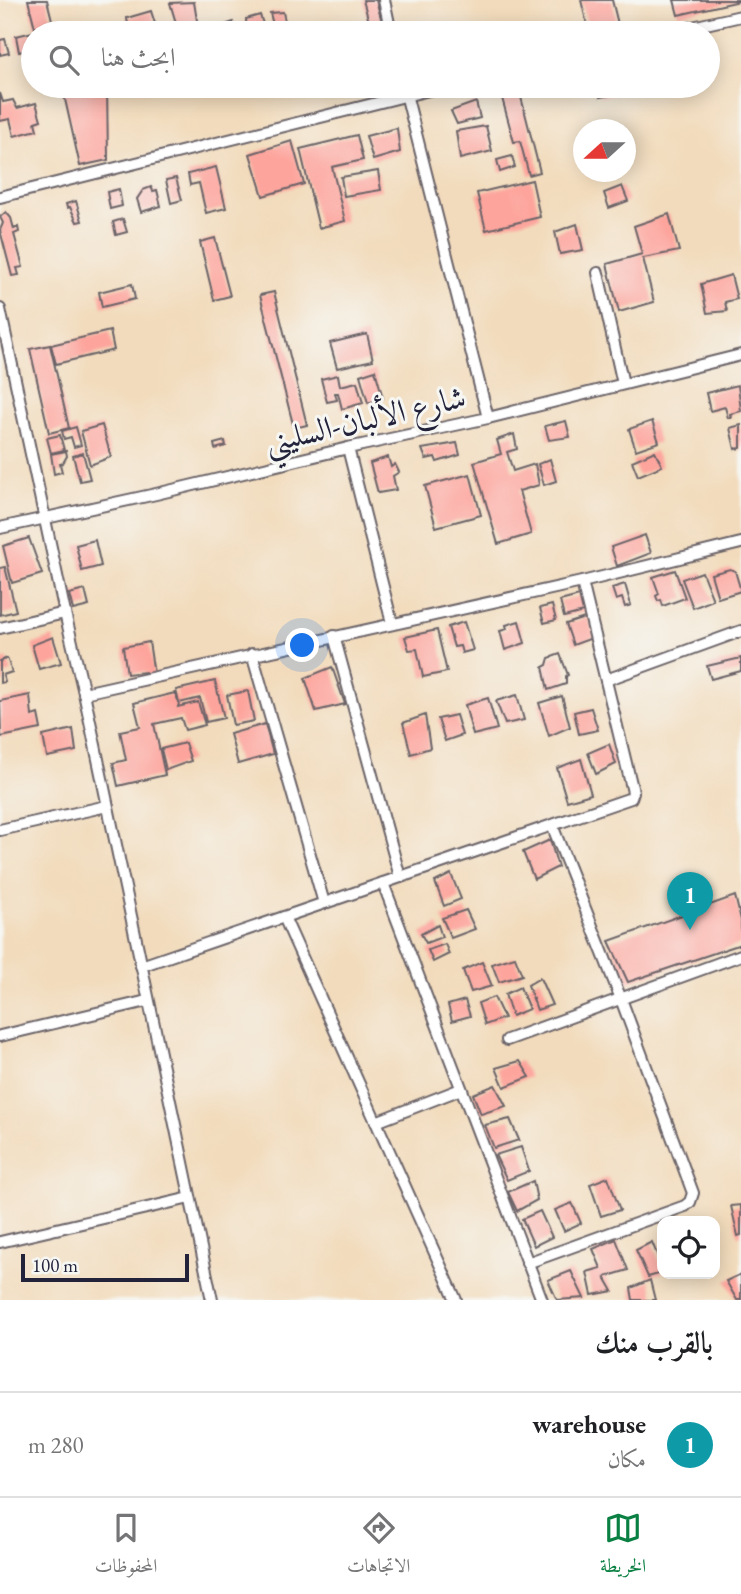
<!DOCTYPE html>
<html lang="ar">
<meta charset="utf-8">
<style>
:root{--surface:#fff;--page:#f6f6f6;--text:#202124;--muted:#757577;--line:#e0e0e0;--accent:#0b8043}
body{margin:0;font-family:"EB Garamond",Amiri,serif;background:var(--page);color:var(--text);direction:rtl}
.controls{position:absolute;right:21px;bottom:21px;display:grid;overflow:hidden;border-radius:14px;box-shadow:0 4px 18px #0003}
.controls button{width:63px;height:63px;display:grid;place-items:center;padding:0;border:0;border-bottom:2px solid var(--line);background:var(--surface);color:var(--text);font:35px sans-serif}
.compass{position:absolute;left:573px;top:119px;width:63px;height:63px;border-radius:50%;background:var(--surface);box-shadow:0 4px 18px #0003;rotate:249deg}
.scale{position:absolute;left:21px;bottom:18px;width:168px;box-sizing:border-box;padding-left:7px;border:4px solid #22223b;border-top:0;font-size:19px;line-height:24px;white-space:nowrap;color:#22223b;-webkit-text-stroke:5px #f6f6f2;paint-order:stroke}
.you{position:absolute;left:303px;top:646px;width:24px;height:24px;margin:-18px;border:5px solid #fff;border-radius:50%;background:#1a73e8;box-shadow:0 0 0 10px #1a73e833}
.badge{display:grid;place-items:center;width:46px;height:46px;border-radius:50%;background:var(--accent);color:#fff;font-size:23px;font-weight:700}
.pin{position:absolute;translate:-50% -58px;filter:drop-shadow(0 2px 4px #0008)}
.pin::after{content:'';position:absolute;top:37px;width:24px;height:21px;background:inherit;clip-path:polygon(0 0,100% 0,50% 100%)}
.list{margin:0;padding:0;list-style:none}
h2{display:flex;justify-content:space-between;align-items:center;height:91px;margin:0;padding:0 28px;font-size:30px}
h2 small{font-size:23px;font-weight:400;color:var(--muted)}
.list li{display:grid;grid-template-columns:46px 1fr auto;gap:21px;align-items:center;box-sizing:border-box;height:105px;padding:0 28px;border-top:2px solid var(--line)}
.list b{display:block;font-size:26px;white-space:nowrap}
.list p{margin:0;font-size:23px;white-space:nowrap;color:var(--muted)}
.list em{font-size:23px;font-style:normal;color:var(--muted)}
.icon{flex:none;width:38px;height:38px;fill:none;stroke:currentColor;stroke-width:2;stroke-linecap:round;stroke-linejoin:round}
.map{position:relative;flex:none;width:741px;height:1300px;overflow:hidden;direction:ltr}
.search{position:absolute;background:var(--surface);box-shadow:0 4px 18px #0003;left:21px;right:21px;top:21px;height:77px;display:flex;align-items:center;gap:18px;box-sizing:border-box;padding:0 24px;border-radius:38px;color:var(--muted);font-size:26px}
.sheet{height:196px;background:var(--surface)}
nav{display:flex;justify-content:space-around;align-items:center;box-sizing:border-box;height:98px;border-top:2px solid var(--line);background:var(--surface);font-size:19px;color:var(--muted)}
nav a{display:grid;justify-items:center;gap:4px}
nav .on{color:var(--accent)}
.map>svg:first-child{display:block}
.building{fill:#fda59d}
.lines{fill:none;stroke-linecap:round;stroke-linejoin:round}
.minor-casing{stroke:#6b6368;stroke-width:14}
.minor{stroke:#fff;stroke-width:10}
.labels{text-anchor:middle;stroke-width:6;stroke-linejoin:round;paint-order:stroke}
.street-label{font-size:32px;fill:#22223b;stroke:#f6f6f2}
</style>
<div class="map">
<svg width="741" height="1300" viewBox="0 0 741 1300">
<rect width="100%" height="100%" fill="#f6f6f2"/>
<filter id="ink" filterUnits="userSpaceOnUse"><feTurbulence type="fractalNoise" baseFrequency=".0143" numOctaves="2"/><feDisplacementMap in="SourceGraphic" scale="14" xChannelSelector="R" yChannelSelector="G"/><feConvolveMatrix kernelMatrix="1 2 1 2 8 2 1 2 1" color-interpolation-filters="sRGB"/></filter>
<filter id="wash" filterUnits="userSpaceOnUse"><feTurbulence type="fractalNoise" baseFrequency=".00686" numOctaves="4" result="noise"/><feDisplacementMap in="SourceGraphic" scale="28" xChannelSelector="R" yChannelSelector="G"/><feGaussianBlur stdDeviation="1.57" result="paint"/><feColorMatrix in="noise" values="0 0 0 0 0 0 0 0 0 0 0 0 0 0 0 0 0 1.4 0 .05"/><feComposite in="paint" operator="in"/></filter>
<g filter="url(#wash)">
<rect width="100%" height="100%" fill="#f2dbbc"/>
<g id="blocks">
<g class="building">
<path d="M28 0H47L53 24 35 28Z"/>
<path d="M363 0H376L385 33H372Z"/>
<path d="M581 0H612L620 32 589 33Z"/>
<path d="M674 0H739L740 1 678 15Z"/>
<path d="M194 2 199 33H179L170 3Z"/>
<path d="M151 11 158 33H129L127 18Z"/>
<path d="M283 12 287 31 275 33 270 13Z"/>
<path d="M260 15 266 33H247L246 19Z"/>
<path d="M65 22 67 30 44 33 43 28Z"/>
<path d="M233 22 235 33H212L211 30Z"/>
<path d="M33 32V49L19 52 16 36Z"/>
<path d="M5 39 9 53 0 55V40Z"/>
<path d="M62 86H107L108 160 80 166Z"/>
<path d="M597 86H635V90L600 97Z"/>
<path d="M0 93 3 102 13 100 17 108 36 103 41 120 35 122 37 130 14 136 10 119 0 121Z"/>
<path d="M520 93 540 172 529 175 520 141 514 142 502 98Z"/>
<path d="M476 102 480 118 457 124 451 111Z"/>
<path d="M609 124 611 130H591V129Z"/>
<path d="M486 126 492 151 460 159 456 131Z"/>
<path d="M397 128 400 152 373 160 366 136Z"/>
<path d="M357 135 363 160 332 167 345 221 319 228 300 149Z"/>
<path d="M292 141 304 184 263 196 250 154Z"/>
<path d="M512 156 515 167 500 172 497 160Z"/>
<path d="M216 167 226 208 206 213 199 183 190 185 188 174Z"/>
<path d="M378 171 381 190 344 196 341 177Z"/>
<path d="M176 178 182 200 171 203 166 180Z"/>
<path d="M532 180 540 217 486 230 477 193Z"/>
<path d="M622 186 628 201 609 208 604 193Z"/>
<path d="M151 187 153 191 157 190 161 206 141 212 137 199 143 190Z"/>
<path d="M119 189 122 206 110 209 107 192Z"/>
<path d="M76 201 82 221 77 222 70 207 67 208 66 204Z"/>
<path d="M6 212 11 218 14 229 18 227 19 232 14 234 23 267 17 268 19 275 12 276 0 230 3 223 0 217Z"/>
<path d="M669 214 679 251 643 258 654 302 619 312 607 264 642 254 634 226Z"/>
<path d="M123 219 127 232 116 235 113 222Z"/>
<path d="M577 224 583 250 560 254 555 232Z"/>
<path d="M215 238 230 296 214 300 200 242Z"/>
<path d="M731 275 737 299 725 302 727 311 707 313 701 284Z"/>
<path d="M132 284 135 299 102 307 99 292Z"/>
<path d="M274 292 307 425 294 428 260 295Z"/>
<path d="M110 331 114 350 56 364 51 345Z"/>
<path d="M367 334 373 360 337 368 330 343Z"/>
<path d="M50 345 69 428 49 433 30 349Z"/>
<path d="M375 370 383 398 368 403 360 375Z"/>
<path d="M338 375 340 386 357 382 363 403 342 409 338 393H335L337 400 327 402 321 379Z"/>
<path d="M738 385 741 411 730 414 731 418H728L725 407 710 411 706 393Z"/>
<path d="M566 421 570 437 549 440 545 426Z"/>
<path d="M652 421 659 442 636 450 629 429Z"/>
<path d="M102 425 111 457 90 465 81 431Z"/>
<path d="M741 425V448L735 449 730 428Z"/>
<path d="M76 427 81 445 74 447 71 437 64 439 62 431Z"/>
<path d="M514 434 517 449 507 452 513 471 535 464 539 485 519 491 531 534 498 544 474 462 501 454 497 440Z"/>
<path d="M60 435 64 450 51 453 47 438Z"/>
<path d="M225 441 226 446 215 449 214 444Z"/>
<path d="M457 443 460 455 437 462 435 457 426 459 422 449Z"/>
<path d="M66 451 67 456 63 463 60 464 62 472 54 474 51 454Z"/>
<path d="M655 451 662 466 638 476 632 461Z"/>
<path d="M83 453 90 479 80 481 73 456Z"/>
<path d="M388 457 391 467 395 464 399 472 393 476 396 490 378 493 370 463Z"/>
<path d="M550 459 556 481 544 485 538 464Z"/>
<path d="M470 474 481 515 436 527 425 486Z"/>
<path d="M645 535 651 553 617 566 611 547Z"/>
<path d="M29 538 42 574 12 583 3 546Z"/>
<path d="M95 540 101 566 82 571 76 545Z"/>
<path d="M5 567 16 611 0 615V568Z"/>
<path d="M730 569 735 571 741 591 718 598 711 574Z"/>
<path d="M675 570 685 598 663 606 661 600 658 601 656 596 659 594 653 577Z"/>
<path d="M702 572 713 600 693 608 682 579Z"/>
<path d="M625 584 631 605 625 607 622 598 616 600 612 588Z"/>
<path d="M85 590 89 606 73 610 69 594Z"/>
<path d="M583 595 587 611 564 617 560 601Z"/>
<path d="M552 605 556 620 544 623 540 608Z"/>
<path d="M588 617 595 637 573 645 566 624Z"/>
<path d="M519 621 525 643 505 650 500 631 507 629 506 625Z"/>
<path d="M464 622 473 650 462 653 460 646 454 647 448 627Z"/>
<path d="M437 630 447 672 423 677 417 649 409 650 405 637Z"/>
<path d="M53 637 61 663 39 669 32 645Z"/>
<path d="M149 642 154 674 146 676 145 672 127 674 123 647Z"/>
<path d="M560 654 568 675 566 676V684L548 690 543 667 547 665 549 658Z"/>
<path d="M7 658 12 672 3 675 5 682 0 683V661Z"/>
<path d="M741 658V671L711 679 707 666Z"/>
<path d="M332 667 345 704 316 711 305 678Z"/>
<path d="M215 681 224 718 206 722 200 698 179 703 178 707 198 702 205 725 185 730 181 718 154 724 165 775 118 786 113 763 126 760 120 731 140 727 134 703 175 693 179 703 176 690Z"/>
<path d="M248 691 254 721 233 725 227 695Z"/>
<path d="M30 695 32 716 38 714 41 729 1 737 0 701Z"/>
<path d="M517 695 524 720 505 724 496 701Z"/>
<path d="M562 696 570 727 549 736 539 703Z"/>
<path d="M488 698 497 729 473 735 465 705Z"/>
<path d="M591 708 598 730 579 734 574 712Z"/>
<path d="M425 715 430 748 411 754 403 723Z"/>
<path d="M456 715 462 735 445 741 438 719Z"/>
<path d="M265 724 273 754 238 764 230 734Z"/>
<path d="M73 729 76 751 47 757 43 736Z"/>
<path d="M185 743 191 761 166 770 161 749Z"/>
<path d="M609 744 616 764 596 774 588 753Z"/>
<path d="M581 759 591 794 567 801 557 768Z"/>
<path d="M550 840 558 867 534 879 523 852Z"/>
<path d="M451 874 461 899 444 906 435 882Z"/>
<path d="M735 896 741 920V944L628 982 609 941Z"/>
<path d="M466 910 475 929 451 938 442 918Z"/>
<path d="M438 925 442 937 426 943 421 934Z"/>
<path d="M445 944 449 954 433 962 428 950Z"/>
<path d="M515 957 522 975 499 982 492 964Z"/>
<path d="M482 962 492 986 471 992 463 970Z"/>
<path d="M540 978 552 1005 537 1010 528 985Z"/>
<path d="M520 987 529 1009 512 1016 505 994Z"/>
<path d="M494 997 504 1018 485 1025 478 1003Z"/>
<path d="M465 1000 470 1016 452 1021 448 1005Z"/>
<path d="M520 1061 530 1077 504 1087 496 1068Z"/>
<path d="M495 1085 506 1106 481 1114 473 1094Z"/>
<path d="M510 1119 519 1140 494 1148 485 1125Z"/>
<path d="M521 1147 529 1171 507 1180 495 1155Z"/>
<path d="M608 1177 620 1210 601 1216 590 1184Z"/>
<path d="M533 1181 537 1200 517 1211 508 1192Z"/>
<path d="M572 1203 581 1223 564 1231 555 1210Z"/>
<path d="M741 1205V1235L738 1236 731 1206Z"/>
<path d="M540 1211 552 1237 534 1246 522 1219Z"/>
<path d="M616 1239 628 1270 605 1277 613 1291 592 1295 587 1272 601 1268 593 1249Z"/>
<path d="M652 1242 662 1267V1273L648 1277 636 1250Z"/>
<path d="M571 1271 584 1298 557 1300 548 1280Z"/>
<path d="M741 1274V1300H737L726 1281Z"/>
<path d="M650 1280 655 1300H633L631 1288Z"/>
</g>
</g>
</g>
<g filter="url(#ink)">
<use href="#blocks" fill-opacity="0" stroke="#6b6368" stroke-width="2"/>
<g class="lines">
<defs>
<g id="minor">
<path d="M384 0 391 33"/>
<path d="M666 33 741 16"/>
<path d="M404 86 488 418"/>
<path d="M0 197 445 86"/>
<path d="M598 273 623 384"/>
<path d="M0 309 65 613 84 693 212 1300"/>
<path d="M348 448 392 623"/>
<path d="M0 528 156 494 348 448 488 418 741 355"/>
<path d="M0 628 65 613"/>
<path d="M334 636 400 877"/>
<path d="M252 654 324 903"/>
<path d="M606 680 741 631"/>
<path d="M84 693 582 582 741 543"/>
<path d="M0 830 107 806"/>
<path d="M383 883 542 1300"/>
<path d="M284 917 456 1300"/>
<path d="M141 966 631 798 633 792 582 582"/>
<path d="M0 1036 147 1001"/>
<path d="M507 1040 741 955"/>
<path d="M376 1122 461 1089"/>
<path d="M0 1242 190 1198"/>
<path d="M527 1263 685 1206 690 1202 693 1193 621 999 552 825"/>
</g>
</defs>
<use href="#minor" class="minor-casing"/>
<use href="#minor" class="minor"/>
</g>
</g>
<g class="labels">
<g class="street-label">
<text transform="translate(365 419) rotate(-13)" y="11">شارع الألبان-السليني</text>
</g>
</g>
</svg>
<div class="controls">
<button><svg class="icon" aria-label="locate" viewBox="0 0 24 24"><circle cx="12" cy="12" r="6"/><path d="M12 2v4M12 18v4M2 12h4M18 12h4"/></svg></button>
</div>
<svg class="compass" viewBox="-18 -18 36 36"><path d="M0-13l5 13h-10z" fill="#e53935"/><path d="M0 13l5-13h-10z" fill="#757577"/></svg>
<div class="scale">100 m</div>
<div class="you"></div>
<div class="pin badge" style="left:690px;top:930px;background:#0f9aa8">1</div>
<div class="search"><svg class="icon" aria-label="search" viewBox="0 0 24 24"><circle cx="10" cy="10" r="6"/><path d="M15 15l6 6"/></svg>ابحث هنا</div>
</div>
<section class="sheet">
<h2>بالقرب منك<small></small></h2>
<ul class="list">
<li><span class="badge" style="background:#0f9aa8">1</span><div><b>warehouse</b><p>مكان</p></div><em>280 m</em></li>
</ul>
</section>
<nav>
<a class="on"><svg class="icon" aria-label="map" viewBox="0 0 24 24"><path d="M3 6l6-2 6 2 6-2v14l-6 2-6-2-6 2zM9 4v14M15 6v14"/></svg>الخريطة</a>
<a><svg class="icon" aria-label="directions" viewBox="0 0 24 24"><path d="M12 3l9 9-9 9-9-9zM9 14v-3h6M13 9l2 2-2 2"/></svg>الاتجاهات</a>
<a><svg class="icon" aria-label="saved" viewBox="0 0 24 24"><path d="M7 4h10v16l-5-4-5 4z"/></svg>المحفوظات</a>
</nav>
